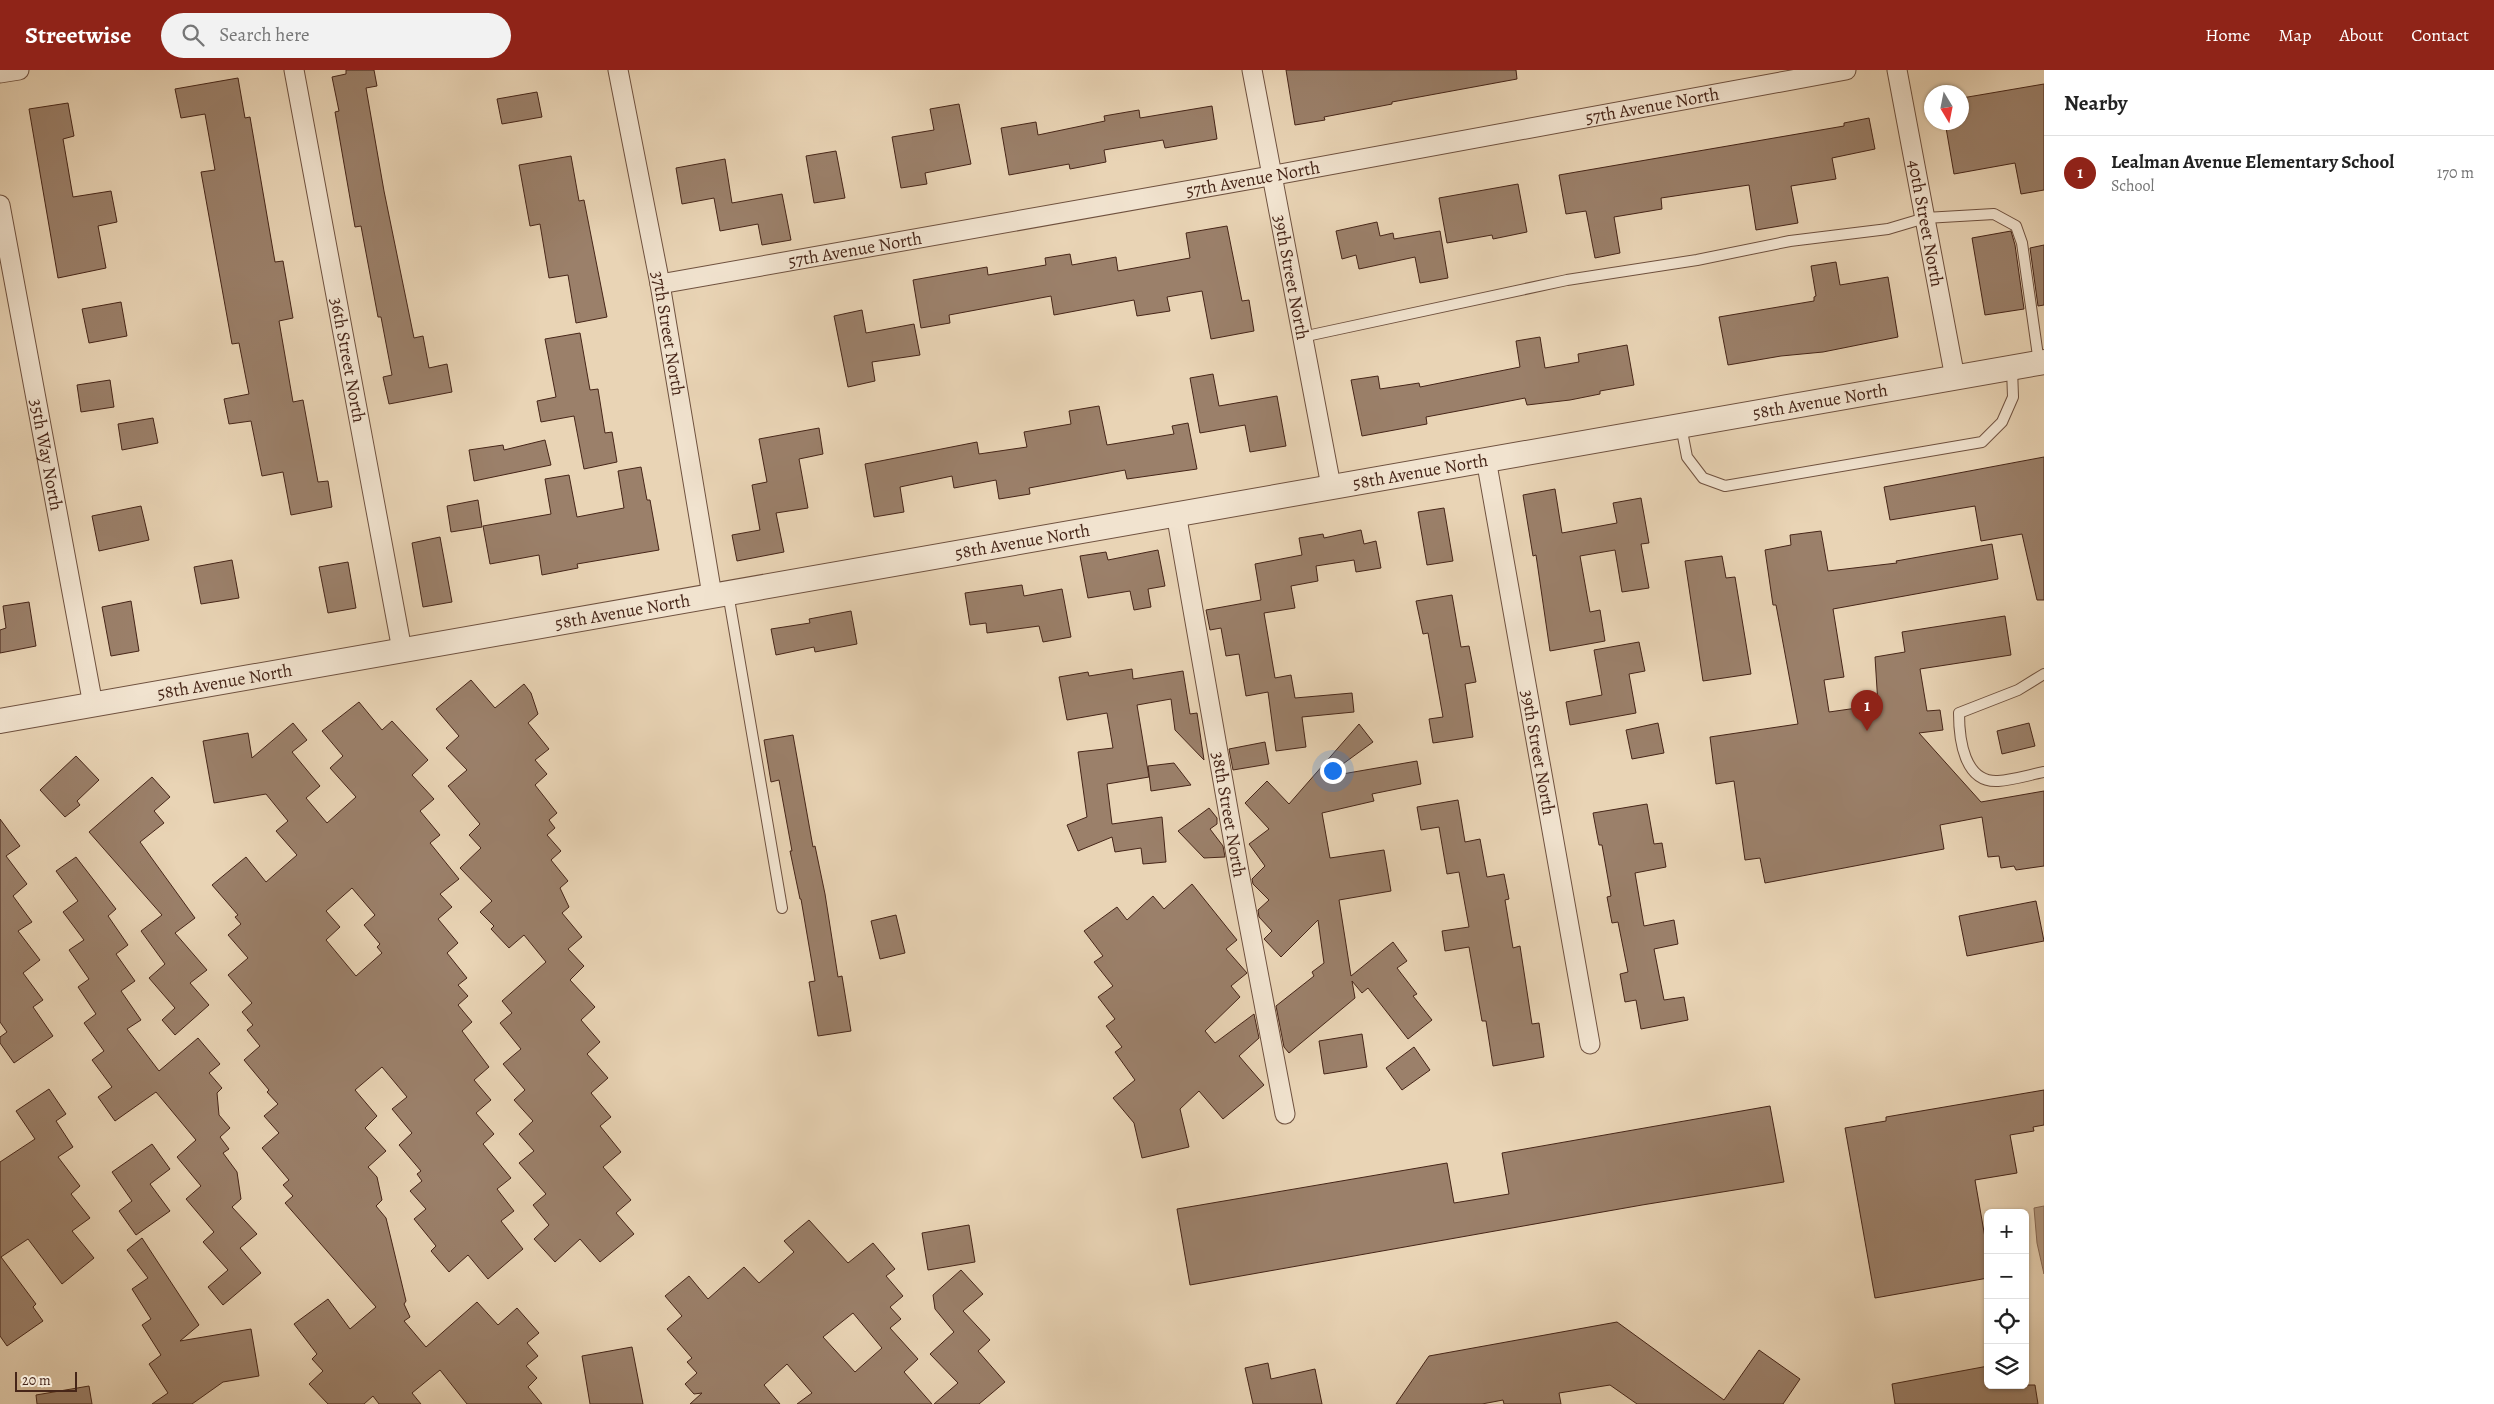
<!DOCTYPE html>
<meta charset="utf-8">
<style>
:root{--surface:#fff;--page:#f2f2f2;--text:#222;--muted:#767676;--line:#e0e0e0;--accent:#8f2418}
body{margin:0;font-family:Alegreya,serif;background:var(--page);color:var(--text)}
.controls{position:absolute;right:15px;bottom:15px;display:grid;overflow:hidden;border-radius:8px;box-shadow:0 1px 4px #0004}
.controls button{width:45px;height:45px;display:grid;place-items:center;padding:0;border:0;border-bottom:1px solid var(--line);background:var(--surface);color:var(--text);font:25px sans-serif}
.compass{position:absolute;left:1924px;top:15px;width:45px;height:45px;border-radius:50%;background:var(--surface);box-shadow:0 1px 4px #0004;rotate:170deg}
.scale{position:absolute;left:15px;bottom:12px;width:62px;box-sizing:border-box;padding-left:5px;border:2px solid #462518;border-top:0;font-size:14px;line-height:18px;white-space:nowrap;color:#462518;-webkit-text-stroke:4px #f1e3cf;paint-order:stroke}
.you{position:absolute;left:1332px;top:700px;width:18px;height:18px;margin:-12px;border:4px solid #fff;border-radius:50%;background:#1a73e8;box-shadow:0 0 0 8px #1a73e833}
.badge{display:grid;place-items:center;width:32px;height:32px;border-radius:50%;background:var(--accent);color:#fff;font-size:16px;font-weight:700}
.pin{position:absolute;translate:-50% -41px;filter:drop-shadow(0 1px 2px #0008)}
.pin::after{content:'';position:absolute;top:26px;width:18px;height:15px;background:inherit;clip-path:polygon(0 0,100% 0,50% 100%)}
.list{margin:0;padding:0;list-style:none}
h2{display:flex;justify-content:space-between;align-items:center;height:65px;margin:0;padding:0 20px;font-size:21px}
h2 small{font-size:16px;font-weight:400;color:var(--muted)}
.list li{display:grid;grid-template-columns:32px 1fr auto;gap:15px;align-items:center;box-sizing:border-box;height:75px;padding:0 20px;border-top:1px solid var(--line)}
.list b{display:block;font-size:19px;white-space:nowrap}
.list p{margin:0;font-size:16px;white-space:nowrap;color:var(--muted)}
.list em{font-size:16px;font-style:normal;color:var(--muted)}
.icon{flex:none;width:28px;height:28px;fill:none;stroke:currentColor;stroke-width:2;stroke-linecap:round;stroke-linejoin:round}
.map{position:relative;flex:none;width:2044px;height:1334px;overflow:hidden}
header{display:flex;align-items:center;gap:30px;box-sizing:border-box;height:70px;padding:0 25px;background:var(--accent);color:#fff}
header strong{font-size:24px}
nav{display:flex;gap:28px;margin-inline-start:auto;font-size:18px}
.search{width:350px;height:45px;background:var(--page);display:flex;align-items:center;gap:12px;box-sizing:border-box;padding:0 18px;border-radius:28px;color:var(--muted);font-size:19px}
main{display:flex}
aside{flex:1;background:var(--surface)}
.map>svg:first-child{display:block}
.water{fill:#b29880;stroke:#876a56}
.building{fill:#9b806a;stroke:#462518;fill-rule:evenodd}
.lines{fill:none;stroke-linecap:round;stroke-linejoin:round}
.service-casing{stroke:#6f513f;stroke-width:12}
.minor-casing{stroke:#6f513f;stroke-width:21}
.tertiary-casing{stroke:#6f513f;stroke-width:26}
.service{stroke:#f1e3cf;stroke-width:10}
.minor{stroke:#f1e3cf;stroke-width:19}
.tertiary{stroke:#f1e3cf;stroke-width:24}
.labels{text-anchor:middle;stroke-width:5;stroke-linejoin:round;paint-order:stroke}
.street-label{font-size:18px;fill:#462518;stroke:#f1e3cf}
</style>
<header>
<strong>Streetwise</strong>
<div class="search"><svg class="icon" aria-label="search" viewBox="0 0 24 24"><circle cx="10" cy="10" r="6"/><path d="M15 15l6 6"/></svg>Search here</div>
<nav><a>Home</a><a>Map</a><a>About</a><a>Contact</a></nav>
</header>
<main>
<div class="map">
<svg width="2044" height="1334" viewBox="0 0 2044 1334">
<rect width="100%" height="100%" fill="#e9d4b5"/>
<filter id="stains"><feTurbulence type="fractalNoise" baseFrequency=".004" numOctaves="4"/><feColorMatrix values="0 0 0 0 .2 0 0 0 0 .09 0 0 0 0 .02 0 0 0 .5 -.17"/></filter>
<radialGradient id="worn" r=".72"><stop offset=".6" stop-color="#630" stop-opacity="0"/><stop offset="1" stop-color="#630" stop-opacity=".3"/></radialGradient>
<path class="water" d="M2044 1136V1204L2037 1173 2034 1138Z"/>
<g class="building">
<path d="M346 0H374L377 16 366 18 384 121 414 268 423 266 429 298 447 294 452 322 389 334 383 307 392 305 381 247H378L361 156 355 157 335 42 339 41 332 7 346 4Z"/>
<path d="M1286 0H1516L1517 9 1392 32V34L1324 47 1325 50 1295 55Z"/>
<path d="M238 8 245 48 250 47 275 192 283 191 293 248 279 251 293 332 303 330 318 412 328 411 332 437 291 445 283 402 262 406 251 351 229 354 224 329 249 324 239 273 232 274 201 102 215 100 205 44 181 48 175 19Z"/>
<path d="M2044 14V120L2021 124 2015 93 1954 104 1945 52H1962V28Z"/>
<path d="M537 22 542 47 502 54 497 29Z"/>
<path d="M68 33 74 66 63 69 73 127 111 121 117 152 98 156 106 198 58 208 29 39Z"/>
<path d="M959 34 971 94 925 103 927 114 901 118 892 67 934 60 930 39Z"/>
<path d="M1212 36 1217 69 1165 78 1163 70 1104 80 1106 92 1070 99 1069 94 1009 105 1001 58 1036 52 1038 65 1105 51 1104 46 1139 40 1140 48Z"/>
<path d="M1869 48 1875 79 1832 88 1836 109 1791 116 1798 153 1756 160 1749 115 1661 128 1662 139 1614 147 1620 183 1595 188 1586 141 1566 144 1559 105 1844 56V53Z"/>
<path d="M836 81 845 128 814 133 806 86Z"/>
<path d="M571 86 579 131 584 130 607 247 576 253 568 205 549 208 540 154 530 156 519 95Z"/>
<path d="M725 89 732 133 782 124 791 170 762 175 758 154 720 161 714 128 682 134 676 98Z"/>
<path d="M1518 114 1527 162 1493 169 1492 165 1447 173 1439 128Z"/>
<path d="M1377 152 1380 166 1393 163 1394 169 1440 161 1448 208 1420 213 1415 187 1359 199 1356 185 1342 189 1336 161Z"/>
<path d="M1227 156 1242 231 1249 230 1254 261 1211 269 1202 221 1167 227 1170 241 1137 246 1134 230 1054 245 1051 226 949 245 950 253 921 258 913 210 987 197 988 205 1046 195 1045 188 1070 184 1072 195 1116 187 1118 201 1190 188 1186 163Z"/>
<path d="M2011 161 2015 175 2024 239 1985 245 1972 168Z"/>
<path d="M2044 175V235L2038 236 2030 178Z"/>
<path d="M1836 192 1840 215 1888 207 1898 267 1823 282 1781 286 1728 295 1719 247 1814 231V227L1816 226 1811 196Z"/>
<path d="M121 232 127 266 89 273 82 239Z"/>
<path d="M862 240 866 263 914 254 920 285 872 292 875 311 848 317 834 246Z"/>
<path d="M580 263 590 320 598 319 605 363 612 362 617 392 584 399 574 346 541 352 537 331 556 327 545 269Z"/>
<path d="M1540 267 1545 298 1579 292 1578 284 1627 275 1634 315 1600 321V324L1570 330 1527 335 1525 328 1479 337 1426 347 1427 354 1362 366 1351 310 1378 306 1380 319 1419 313 1420 317 1520 297 1516 271Z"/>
<path d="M1213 304 1219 336 1277 326 1286 376 1250 382 1245 355 1200 363 1190 308Z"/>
<path d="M110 310 114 337 81 342 77 315Z"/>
<path d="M1099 336 1107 375 1174 364 1172 356 1188 353 1197 399 1127 409 1125 400 1029 418 1030 424 999 429 996 410 954 418 952 406 900 417 904 442 874 447 865 394 977 372 979 384 1027 377 1024 362 1071 354 1069 341Z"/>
<path d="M153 348 158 373 122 380 118 354Z"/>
<path d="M819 358 823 384 799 389 808 438 776 443 784 482 737 491 732 465 760 460 752 415 767 412 759 369Z"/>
<path d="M545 370 551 395 474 411 469 380 503 375 504 380Z"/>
<path d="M2044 387V530H2037L2022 464 1981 471 1975 436 1890 450 1884 417Z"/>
<path d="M641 397 647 430H650L659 480 577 494 578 498 542 505 539 485 490 494 483 456 551 444 545 409 569 405 577 447 624 438 618 401Z"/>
<path d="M1555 419 1562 463 1617 453 1613 433 1641 428 1649 473 1641 474 1649 518 1622 522 1615 480 1580 486 1590 542 1600 540 1605 571 1550 581 1536 485 1533 486 1523 425Z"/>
<path d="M478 430 482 457 451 462 447 436Z"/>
<path d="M141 436 149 470 99 481 92 446Z"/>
<path d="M1444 438 1453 491 1427 495 1418 442Z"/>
<path d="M1361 460 1364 474 1376 471 1381 498 1356 502 1354 490 1316 496 1318 511 1291 516 1295 538 1264 543 1275 608 1291 605 1295 628 1352 623 1354 642 1302 647 1306 677 1276 681 1268 622 1246 626 1239 584 1226 586 1221 558 1210 560 1206 540 1261 530 1255 494 1302 485 1299 468 1323 464 1324 468Z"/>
<path d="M1821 461 1828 501 1897 493 1896 491 1992 474 1998 509 1833 539 1844 607 1824 610 1829 642 1878 635 1875 587 1905 582 1902 562 2005 546 2011 585 1920 599 1927 641 1940 640 1943 660 1919 663 1981 732 2044 721V796L2016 800 2014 796 2001 798 1999 786 1988 787 1982 747 1940 755 1944 779 1765 813 1760 788 1745 790 1734 711 1716 714 1710 667 1798 654 1776 535H1773L1765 480 1791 475 1790 465Z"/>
<path d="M440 467 452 532 423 537 412 473Z"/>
<path d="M1158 480 1165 516 1148 519 1151 537 1134 540 1130 521 1088 528 1080 486 1106 482 1108 490Z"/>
<path d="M1722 486 1726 508 1735 507 1751 604 1703 611 1685 491Z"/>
<path d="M232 490 239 528 201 534 194 497Z"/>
<path d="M348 492 356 538 328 543 319 497Z"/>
<path d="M1022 515 1024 526 1062 519 1071 567 1043 572 1039 556 987 563 986 553 970 555 965 523Z"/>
<path d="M1452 525 1461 577 1469 576 1476 612 1465 614 1473 667 1433 673 1429 649 1443 647 1428 563 1423 564 1416 531Z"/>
<path d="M131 531 139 581 111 586 102 537Z"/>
<path d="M29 532 36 576 0 583V560L6 558 3 536Z"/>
<path d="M851 541 857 574 815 582 814 577 776 585 771 559 810 553 809 549Z"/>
<path d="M1639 572 1645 601 1629 604 1636 643 1570 655 1566 632 1602 625 1594 580Z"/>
<path d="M1132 599 1133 609 1183 601 1190 644 1197 643 1204 690 1175 660 1171 629 1137 635 1149 707 1107 714 1112 754 1162 747 1166 792 1143 794 1141 778 1115 782 1112 767 1078 781 1067 755 1087 747 1078 682 1113 678 1107 643 1067 650 1059 607 1088 602 1089 606Z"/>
<path d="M471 610 495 638 524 614 531 623 538 644 528 653 549 679 535 690 547 704 535 715 557 743 549 750 555 758 547 765 561 781 551 790 568 811 560 818 569 837 562 843 582 867 568 879 584 896 570 910 595 937 581 950 600 972 587 984 608 1008 591 1023 611 1047 600 1056 621 1082 603 1097 631 1130 616 1143 634 1164 600 1192 580 1169 555 1192 534 1169 549 1155 533 1135 546 1124 519 1093 534 1081 519 1064 533 1051 514 1030 525 1020 503 994 521 979 500 953 512 943 502 931 546 892 524 865 509 878 491 859 494 856 480 842 492 831 460 798 481 778 469 765 480 754 448 716 467 700 446 678 459 666 436 639Z"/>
<path d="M359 632 382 660 392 651 428 690 412 705 434 729 420 741 440 765 430 773 459 809 440 824 452 837 438 849 458 873 447 883 467 908 458 915 468 926 458 935 472 952 462 961 489 997 474 1010 491 1030 476 1043 494 1064 483 1074 511 1108 497 1119 514 1141 501 1151 523 1179 488 1209 468 1185 449 1202 431 1181 436 1176 414 1149 426 1139 410 1121 422 1111 417 1104 421 1101 399 1075 412 1063 392 1039 407 1027 382 997 355 1020 377 1046 365 1058 386 1081 368 1097 377 1107 382 1130 376 1136 386 1148 406 1231 404 1234 410 1247 404 1251 426 1277 477 1232 498 1255 517 1238 539 1263 527 1273 538 1286 526 1296 537 1308 528 1317 542 1334H467L440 1300 412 1323 421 1334H379L373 1326 364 1334H328L309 1314 323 1301 312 1289 317 1284 294 1254 328 1229 350 1259 376 1237 285 1133 293 1126 283 1115 289 1110 262 1078 279 1063 264 1046 278 1034 267 1022 269 1020 244 990 260 976 247 960 253 955 242 942 252 933 228 905 248 888 228 865 241 854 235 847 238 845 212 815 246 787 266 812 297 785 276 761 288 751 266 724 214 733 203 671 248 663 252 688 293 653 307 670 292 682 320 716 306 728 327 753 356 727 330 698 343 686 322 661ZM352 818 375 845 364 855 380 874 377 877 382 883 356 906 326 870 340 857 326 841Z"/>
<path d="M1658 653 1664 683 1632 689 1626 660Z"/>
<path d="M2029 653 2035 676 2002 684 1997 661Z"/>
<path d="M1359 654 1373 672 1325 707 1417 691 1421 714 1372 724 1374 731 1322 743 1330 788 1384 780 1391 821 1339 830 1351 906 1393 872 1407 891 1397 898 1417 924 1413 926 1432 950 1408 969 1368 918 1362 923 1352 911 1355 928 1289 983 1284 977 1276 936 1314 906 1312 902 1324 893 1318 850 1281 887 1264 869 1272 861 1259 847 1258 840 1269 830 1253 814 1252 809 1265 796 1249 774 1269 759 1245 733 1267 711 1289 734Z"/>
<path d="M793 665 813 777 815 776 825 824 838 907 842 906 851 961 818 966 809 912 815 911 801 829H800L790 781H792L779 710 771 712 764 670Z"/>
<path d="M1265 672 1269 694 1233 700 1229 679Z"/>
<path d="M76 686 99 710 77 731 80 735 65 747 40 720Z"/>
<path d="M1174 693 1191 715 1151 721 1148 696Z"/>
<path d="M152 707 170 727 154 741 164 753 140 772 195 848 175 863 207 900 190 913 209 935 175 965 162 950 175 938 149 908 165 894 141 861 162 845 89 762Z"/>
<path d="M1458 730 1465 772 1480 769 1487 807 1504 804 1509 829 1505 830 1513 878 1520 876 1532 954 1539 953 1544 987 1493 996 1486 951H1482L1469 877 1445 881 1442 861 1469 857 1459 802 1447 804 1439 757 1421 760 1417 737Z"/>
<path d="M1647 734 1654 774 1662 773 1666 797 1635 803 1644 856 1674 850 1678 874 1654 879 1664 930 1684 927 1688 950 1641 959 1636 930 1625 932 1620 904 1628 902 1618 852 1612 853 1607 827 1611 826 1602 775H1599L1593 743Z"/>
<path d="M1209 738 1217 748V754L1210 759 1223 776 1225 787 1204 788 1178 761Z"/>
<path d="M0 749 20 776 6 786 27 814 13 826 32 852 18 861 40 890 23 903 43 930 33 937 53 966 14 993 0 973V967L7 962 0 952Z"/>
<path d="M76 787 116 839 108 846 128 875 116 884 135 911 121 921 141 950 127 959 159 1001 198 968 220 994 209 1003 222 1018 217 1023 219 1045 230 1058 220 1067 229 1079 223 1083 237 1102 241 1129 232 1137 257 1164 240 1178 261 1203 223 1235 208 1217 228 1200 203 1172 214 1162 186 1129 201 1116 177 1087 196 1070 156 1022 115 1051 98 1027 112 1017 92 990 104 981 84 953 96 944 78 917 89 909 69 880 84 870 63 842 78 831 56 801Z"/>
<path d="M1192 814 1237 870 1226 879 1247 903 1231 916 1240 927 1205 961 1215 973 1254 944 1259 968 1239 986 1264 1015 1223 1049 1199 1021 1180 1039 1189 1077 1142 1088 1134 1053 1113 1028 1135 1010 1115 982 1122 977 1106 956 1115 949 1098 927 1113 916 1094 892 1103 886 1084 861 1117 837 1127 850 1153 826 1164 839Z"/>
<path d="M2036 831 2044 871 1967 886 1959 846Z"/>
<path d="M896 845 905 883 880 889 871 851Z"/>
<path d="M1362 964 1367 997 1324 1004 1319 971Z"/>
<path d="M1414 977 1430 1000 1402 1020 1386 998Z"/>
<path d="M49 1019 66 1044 56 1051 73 1077 58 1087 80 1116 71 1124 90 1148 72 1161 94 1188 62 1214 28 1169 1 1187 36 1234 33 1237 43 1251 7 1276 0 1266V1092L35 1069 16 1041Z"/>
<path d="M2044 1020V1055L2033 1057 2034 1061 2010 1065 2017 1103 1975 1110 1988 1185V1208L1875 1228 1845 1058 1886 1051V1047Z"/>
<path d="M1770 1036 1784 1112 1642 1135 1190 1215 1177 1139 1447 1093 1454 1133 1509 1124 1502 1083Z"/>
<path d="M152 1074 170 1099 150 1114 170 1141 136 1165 119 1141 132 1131 112 1102Z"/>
<path d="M809 1150 848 1193 873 1173 895 1199 886 1206 903 1226 890 1237 901 1249 890 1258 918 1289 904 1302 932 1334H797L812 1323 787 1294 764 1315 780 1334H690L702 1323 694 1324 685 1314 697 1303 687 1292 692 1288 667 1259 682 1246 665 1226 689 1206 708 1229 744 1197 759 1213 794 1182 784 1171ZM853 1243 882 1278 855 1302 823 1267Z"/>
<path d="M969 1155 975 1192 928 1200 922 1163Z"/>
<path d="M142 1168 199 1255 180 1271 251 1259 259 1306 223 1312 192 1334H152L168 1323 149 1294 161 1285 142 1255 151 1249 132 1219 148 1208 127 1180Z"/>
<path d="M961 1200 983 1224 963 1241 990 1270 978 1281 1005 1312 979 1334H934L958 1313 930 1284 954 1262 935 1239 933 1225Z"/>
<path d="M1617 1252 1724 1330 1759 1280 1800 1309 1783 1334H1637L1610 1315 1559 1323 1561 1334H1504L1503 1330 1482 1334H1396L1429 1286Z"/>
<path d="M632 1277 643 1334H590L582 1286Z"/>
<path d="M1268 1293 1271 1309 1315 1299 1322 1334H1253L1245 1298Z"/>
<path d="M1988 1296V1315H2035L2038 1334H1895L1892 1314Z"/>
<path d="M89 1316 92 1334H37L36 1325Z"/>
</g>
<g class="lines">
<defs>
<g id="service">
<path d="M1302 267 1567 210 1697 190 1790 171 1888 159 1925 148 1994 144 2016 156 2022 173 2039 293"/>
<path d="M1681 356 1687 387 1703 408 1725 416 1982 372 2002 352 2013 327 2012 298"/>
<path d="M728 523 782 838"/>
<path d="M2044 604 2018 620 1959 643C1959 669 1964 713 1998 711 2013 710 2029 705 2044 702"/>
</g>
<g id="minor">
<path id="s1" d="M294 0 402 580"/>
<path id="s2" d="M618 0 660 214 712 525"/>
<path id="s3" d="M1252 0 1331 416"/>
<path id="s4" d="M1897 0 1955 308"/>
<path d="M0 3 19 0"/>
<path id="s5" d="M0 135 93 635"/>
<path id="s6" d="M660 214 1270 106 1846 0"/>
<path id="s7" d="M1486 389 1590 974"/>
<path id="s8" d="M1176 443 1239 802 1285 1044"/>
</g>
<g id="tertiary">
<path id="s9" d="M0 651 2044 292"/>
</g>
</defs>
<use href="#service" class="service-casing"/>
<use href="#minor" class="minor-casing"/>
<use href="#tertiary" class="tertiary-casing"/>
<use href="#service" class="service"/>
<use href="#minor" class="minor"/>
<use href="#tertiary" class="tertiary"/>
</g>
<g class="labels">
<g class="street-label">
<text dy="6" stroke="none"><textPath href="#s6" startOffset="1008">57th Avenue North</textPath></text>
<text dy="6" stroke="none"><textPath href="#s6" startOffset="602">57th Avenue North</textPath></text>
<text dy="6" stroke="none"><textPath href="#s4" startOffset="156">40th Street North</textPath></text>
<text dy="6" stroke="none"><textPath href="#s6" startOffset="198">57th Avenue North</textPath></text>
<text dy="6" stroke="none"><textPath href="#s3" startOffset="211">39th Street North</textPath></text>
<text dy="6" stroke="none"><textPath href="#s2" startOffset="268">37th Street North</textPath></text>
<text dy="6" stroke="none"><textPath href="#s1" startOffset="295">36th Street North</textPath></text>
<text dy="6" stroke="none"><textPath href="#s9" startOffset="1848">58th Avenue North</textPath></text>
<text dy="6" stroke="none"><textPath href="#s5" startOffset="254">35th Way North</textPath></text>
<text dy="6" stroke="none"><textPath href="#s9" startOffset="1442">58th Avenue North</textPath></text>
<text dy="6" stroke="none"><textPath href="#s9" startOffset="1038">58th Avenue North</textPath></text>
<text dy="6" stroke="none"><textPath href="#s9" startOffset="632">58th Avenue North</textPath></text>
<text dy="6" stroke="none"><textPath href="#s9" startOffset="228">58th Avenue North</textPath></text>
<text dy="6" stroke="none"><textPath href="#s7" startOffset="298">39th Street North</textPath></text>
<text dy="6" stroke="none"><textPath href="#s8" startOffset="306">38th Street North</textPath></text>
</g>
</g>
<rect width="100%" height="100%" filter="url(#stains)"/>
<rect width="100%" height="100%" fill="url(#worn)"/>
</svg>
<div class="controls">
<button>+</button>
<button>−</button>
<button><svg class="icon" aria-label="locate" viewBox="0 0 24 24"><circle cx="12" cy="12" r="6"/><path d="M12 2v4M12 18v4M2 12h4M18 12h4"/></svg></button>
<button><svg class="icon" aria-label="layers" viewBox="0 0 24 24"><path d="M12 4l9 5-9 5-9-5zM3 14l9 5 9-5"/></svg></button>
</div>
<svg class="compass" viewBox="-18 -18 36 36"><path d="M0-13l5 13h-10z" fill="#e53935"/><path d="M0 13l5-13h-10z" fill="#767676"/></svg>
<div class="scale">20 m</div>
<div class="you"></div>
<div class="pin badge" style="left:1867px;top:661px">1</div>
</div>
<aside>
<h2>Nearby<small></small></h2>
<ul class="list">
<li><span class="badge">1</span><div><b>Lealman Avenue Elementary School</b><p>School</p></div><em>170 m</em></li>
</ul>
</aside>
</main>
